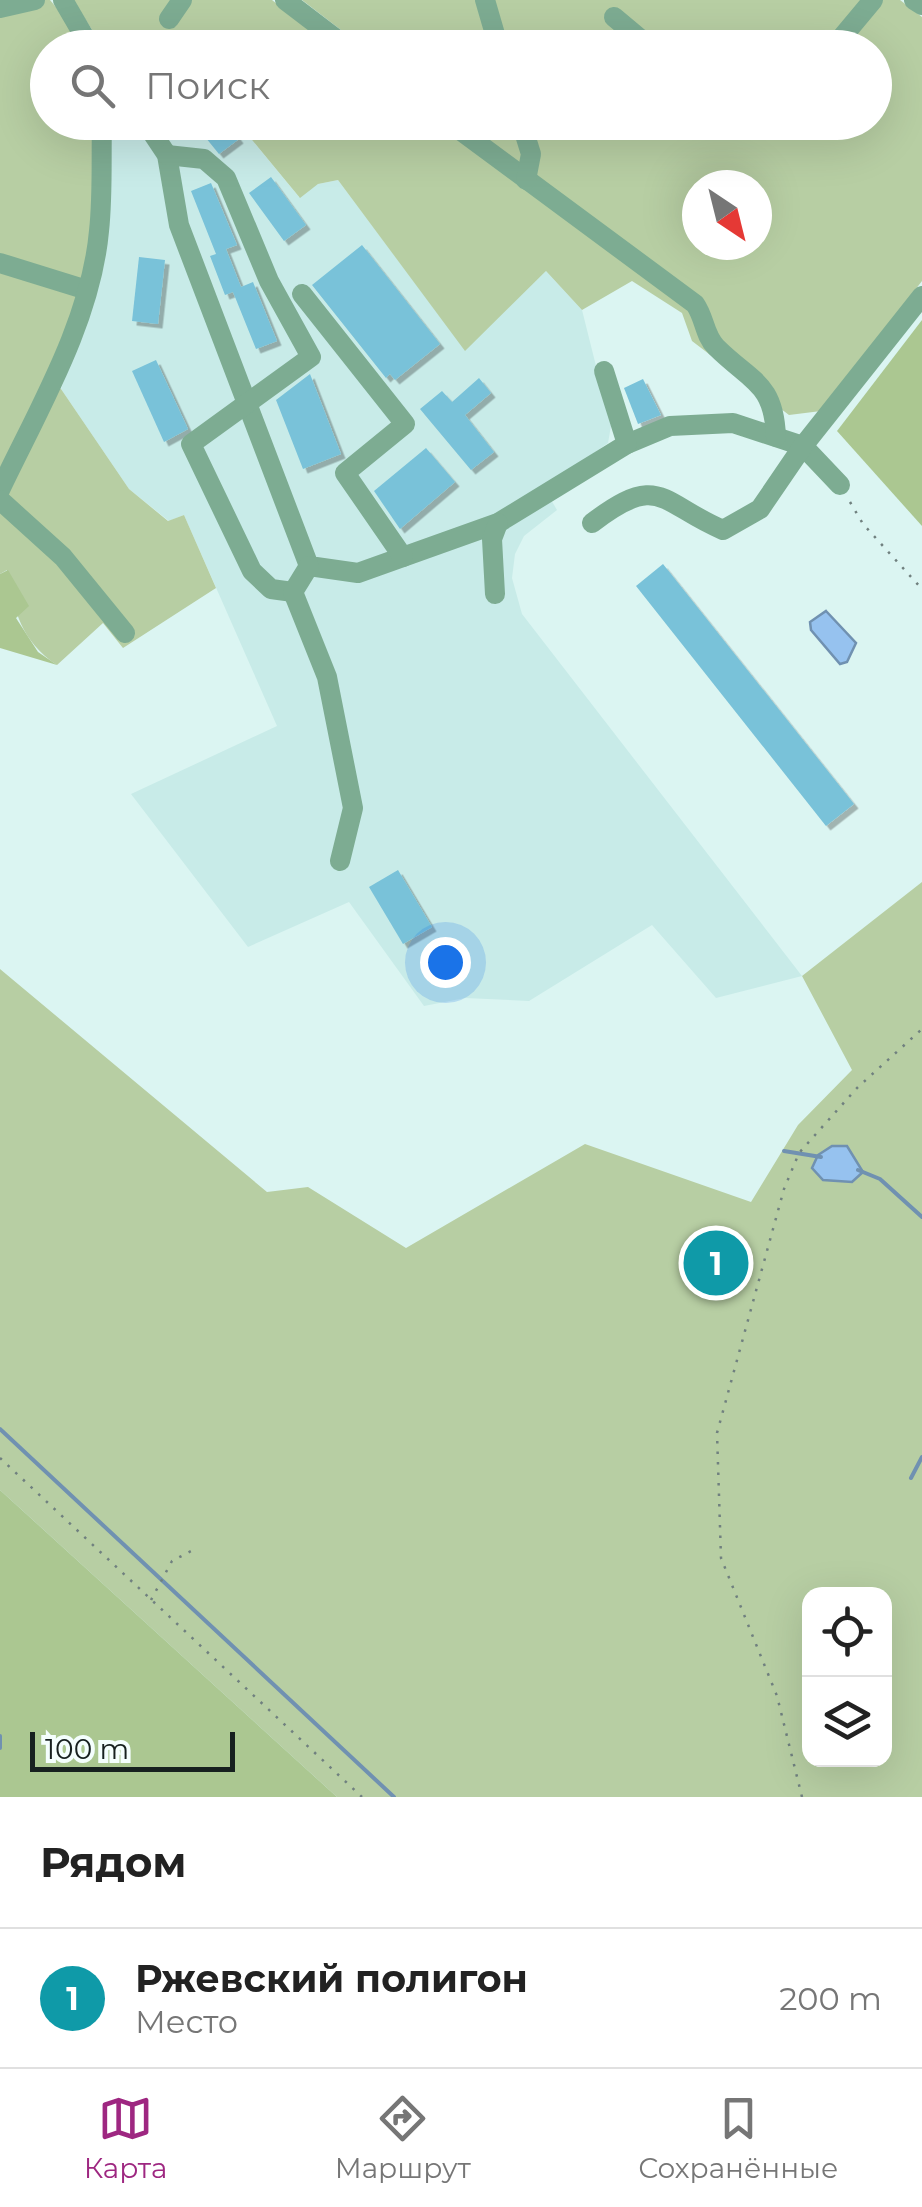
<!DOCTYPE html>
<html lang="ru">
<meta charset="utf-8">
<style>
:root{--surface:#fff;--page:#f2f2f2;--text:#222;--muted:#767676;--line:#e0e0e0;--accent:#9e2781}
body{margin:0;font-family:Montserrat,sans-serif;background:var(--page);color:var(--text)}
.controls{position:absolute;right:30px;bottom:30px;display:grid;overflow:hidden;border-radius:20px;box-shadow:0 10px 40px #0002}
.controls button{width:90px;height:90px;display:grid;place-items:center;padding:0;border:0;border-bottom:2px solid var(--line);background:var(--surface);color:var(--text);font:50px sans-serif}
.compass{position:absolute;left:682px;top:170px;width:90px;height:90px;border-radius:50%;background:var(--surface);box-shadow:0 10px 40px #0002;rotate:145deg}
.scale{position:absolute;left:30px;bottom:25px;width:205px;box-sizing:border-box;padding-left:10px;border:5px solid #17201f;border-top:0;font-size:28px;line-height:35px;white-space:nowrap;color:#17201f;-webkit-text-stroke:8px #f4fefd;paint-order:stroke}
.you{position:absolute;left:445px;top:962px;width:35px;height:35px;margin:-25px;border:8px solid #fff;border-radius:50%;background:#1a73e8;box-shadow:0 0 0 15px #1a73e833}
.badge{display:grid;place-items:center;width:65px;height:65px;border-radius:50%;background:var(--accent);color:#fff;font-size:32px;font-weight:700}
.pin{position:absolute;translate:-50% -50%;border:5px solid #fff;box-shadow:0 2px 10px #0006}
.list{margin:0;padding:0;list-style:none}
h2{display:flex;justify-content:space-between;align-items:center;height:130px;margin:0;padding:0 40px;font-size:42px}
h2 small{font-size:32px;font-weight:400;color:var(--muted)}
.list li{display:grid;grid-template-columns:65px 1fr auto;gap:30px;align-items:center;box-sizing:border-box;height:140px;padding:0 40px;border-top:2px solid var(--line)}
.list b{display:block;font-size:38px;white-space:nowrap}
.list p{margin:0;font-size:32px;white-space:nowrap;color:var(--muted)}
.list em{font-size:32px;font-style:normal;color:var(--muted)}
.icon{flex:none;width:55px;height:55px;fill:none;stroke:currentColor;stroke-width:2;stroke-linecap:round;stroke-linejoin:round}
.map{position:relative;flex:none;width:922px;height:1797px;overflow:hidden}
.search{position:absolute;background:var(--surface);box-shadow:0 10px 40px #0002;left:30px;right:30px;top:30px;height:110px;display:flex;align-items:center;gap:25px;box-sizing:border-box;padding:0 35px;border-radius:55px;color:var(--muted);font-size:38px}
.sheet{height:270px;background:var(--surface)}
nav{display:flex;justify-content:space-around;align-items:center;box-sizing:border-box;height:140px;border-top:2px solid var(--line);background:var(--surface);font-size:28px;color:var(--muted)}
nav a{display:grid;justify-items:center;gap:5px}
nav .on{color:var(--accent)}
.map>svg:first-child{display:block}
.built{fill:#c8ebe8}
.green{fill:#b7cea3;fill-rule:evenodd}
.forest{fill:#abc791}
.water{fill:#96c2ef;stroke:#7091b1;stroke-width:2.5}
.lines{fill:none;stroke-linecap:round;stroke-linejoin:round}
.stream{stroke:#7091b1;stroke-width:4}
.building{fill:#79c2d9;filter:url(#shadow)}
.path{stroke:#70807f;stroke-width:2.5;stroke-dasharray:2.5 8;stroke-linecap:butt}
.minor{stroke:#7dac92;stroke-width:20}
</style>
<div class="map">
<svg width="922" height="1797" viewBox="0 0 922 1797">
<defs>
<filter id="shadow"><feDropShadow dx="4.5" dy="4.5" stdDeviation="0" flood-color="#0004"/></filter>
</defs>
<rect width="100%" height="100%" fill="#dbf5f2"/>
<path class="built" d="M109 123H238L299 197 318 184 338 180 465 350 546 271 582 310 611 426 608 443 544 488 557 510 524 536 515 554 512 578 522 614 802 976 716 998 652 925 529 1001 465 998 424 1006 349 902 248 947 131 794 277 726 184 515 169 521 129 489 61 389 99 284Z"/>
<g class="green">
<path d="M0 0H50L74 29 81 47 48 48V122L96 123 94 232 81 292 45 380 61 389 129 489 168 521 184 515 216 588 123 648 103 623 57 665C21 641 14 611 7 570L0 574Z"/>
<path d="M73 0H272L327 43 341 30 302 0H900L922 17V281L821 411 789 415 692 341 682 313 632 281 582 310 546 271 465 351 338 180 318 184 300 198 238 123 874 122V48L103 47ZM697 185H757V245H697Z"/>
<path d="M922 882V1797H337L0 1490V969L267 1192 308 1187 406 1248 585 1144 751 1202 798 1125 852 1070 802 976ZM810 1594H884V1760H810Z"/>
</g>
<g class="forest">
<path d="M922 320V526L837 431Z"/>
<path d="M8 570 29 606 16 618 38 652 57 665 0 648V574Z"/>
<path d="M0 1490 337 1797H0Z"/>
</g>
<g class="water">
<path d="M826 611 856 643 847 662 840 664 811 630 810 622Z"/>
<path d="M832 1146H847L863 1172 852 1182 823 1180 812 1168 818 1155Z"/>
</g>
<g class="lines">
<g class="stream">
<path d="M784 1151 821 1157"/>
<path d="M858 1170 880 1179 922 1217"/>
<path d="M0 1429 394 1797"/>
<path d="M911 1478 922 1457"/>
<path d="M0 1736V1748"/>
</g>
</g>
<g class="building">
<path d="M193 122H227L239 139 219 154Z"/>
<path d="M271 177 306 225 284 241 249 193Z"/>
<path d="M211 183 237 245 226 249 241 287 253 282 277 341 256 349 233 292 225 295 210 256 216 254 191 191Z"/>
<path d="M362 245 440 344 395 380 390 374 386 378 312 285Z"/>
<path d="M139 257 165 260 158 324 132 321Z"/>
<path d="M156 360 188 429 164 442 132 371Z"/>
<path d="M310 374 341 454 303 469 276 400Z"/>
<path d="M479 378 491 393 465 415 494 452 471 470 420 409 442 391 452 402Z"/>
<path d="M643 379 661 415 638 424 624 388Z"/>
<path d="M426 448 455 482 400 529 374 491Z"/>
<path d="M663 564 854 804 826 826 636 586Z"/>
<path d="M398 870 432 927 403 944 369 887Z"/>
</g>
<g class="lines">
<g class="path">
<path d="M850 502 863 524 922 589"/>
<path d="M0 1458 362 1797"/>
<path d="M151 1600 172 1561 193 1550"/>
<path d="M802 1797 777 1696 721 1558 717 1433 784 1189 799 1153 857 1088 922 1029"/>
</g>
<g class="minor">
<path d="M63 0 91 48"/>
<path d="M285 0 348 48"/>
<path d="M485 0 499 48"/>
<path d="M914 0 922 5"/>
<path d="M0 8 35 0"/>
<path d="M614 17 651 48"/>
<path d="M169 19 182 0"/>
<path d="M833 48 873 0"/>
<path d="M145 122 167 155 179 225 309 566 358 573 498 523 627 444 670 426 733 423 803 446 840 485"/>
<path d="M449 122 695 304C705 318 704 335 716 347 751 382 774 382 776 437"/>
<path d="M521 122 531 154 526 180"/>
<path d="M167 155 204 159 226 178 269 281 311 357 191 444 252 571 271 589 293 592"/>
<path d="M0 263 87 290"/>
<path d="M302 294 405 424 345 473 403 557"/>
<path d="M604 371 627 444"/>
<path d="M0 490C38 410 91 321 99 231 103 195 101 158 102 122"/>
<path d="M0 500 63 557 125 633"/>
<path d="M592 523C660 471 660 503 723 530L760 509 803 446 922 296"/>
<path d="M309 566 293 592 327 677 353 808 340 861"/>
<path d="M495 594 492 539 498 523"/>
</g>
</g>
</svg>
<div class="controls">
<button><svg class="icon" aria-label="locate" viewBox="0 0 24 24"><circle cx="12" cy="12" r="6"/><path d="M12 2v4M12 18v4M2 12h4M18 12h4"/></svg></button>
<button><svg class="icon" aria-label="layers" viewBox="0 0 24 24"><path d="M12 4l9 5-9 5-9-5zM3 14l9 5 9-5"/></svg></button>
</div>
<svg class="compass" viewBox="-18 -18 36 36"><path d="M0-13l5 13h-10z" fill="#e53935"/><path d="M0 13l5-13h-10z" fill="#767676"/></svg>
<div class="scale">100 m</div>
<div class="you"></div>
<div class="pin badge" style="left:716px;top:1263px;background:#0f9aa8">1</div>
<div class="search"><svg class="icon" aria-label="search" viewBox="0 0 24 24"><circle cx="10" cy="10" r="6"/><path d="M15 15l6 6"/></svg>Поиск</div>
</div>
<section class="sheet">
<h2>Рядом<small></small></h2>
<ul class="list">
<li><span class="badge" style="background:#0f9aa8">1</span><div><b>Ржевский полигон</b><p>Место</p></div><em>200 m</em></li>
</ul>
</section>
<nav>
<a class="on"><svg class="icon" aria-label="map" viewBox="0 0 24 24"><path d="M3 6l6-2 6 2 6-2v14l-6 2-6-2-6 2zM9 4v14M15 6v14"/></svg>Карта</a>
<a><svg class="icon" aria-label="directions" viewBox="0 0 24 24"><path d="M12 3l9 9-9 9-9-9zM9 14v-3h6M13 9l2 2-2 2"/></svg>Маршрут</a>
<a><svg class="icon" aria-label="saved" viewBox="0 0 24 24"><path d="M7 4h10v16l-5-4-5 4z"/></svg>Сохранённые</a>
</nav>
